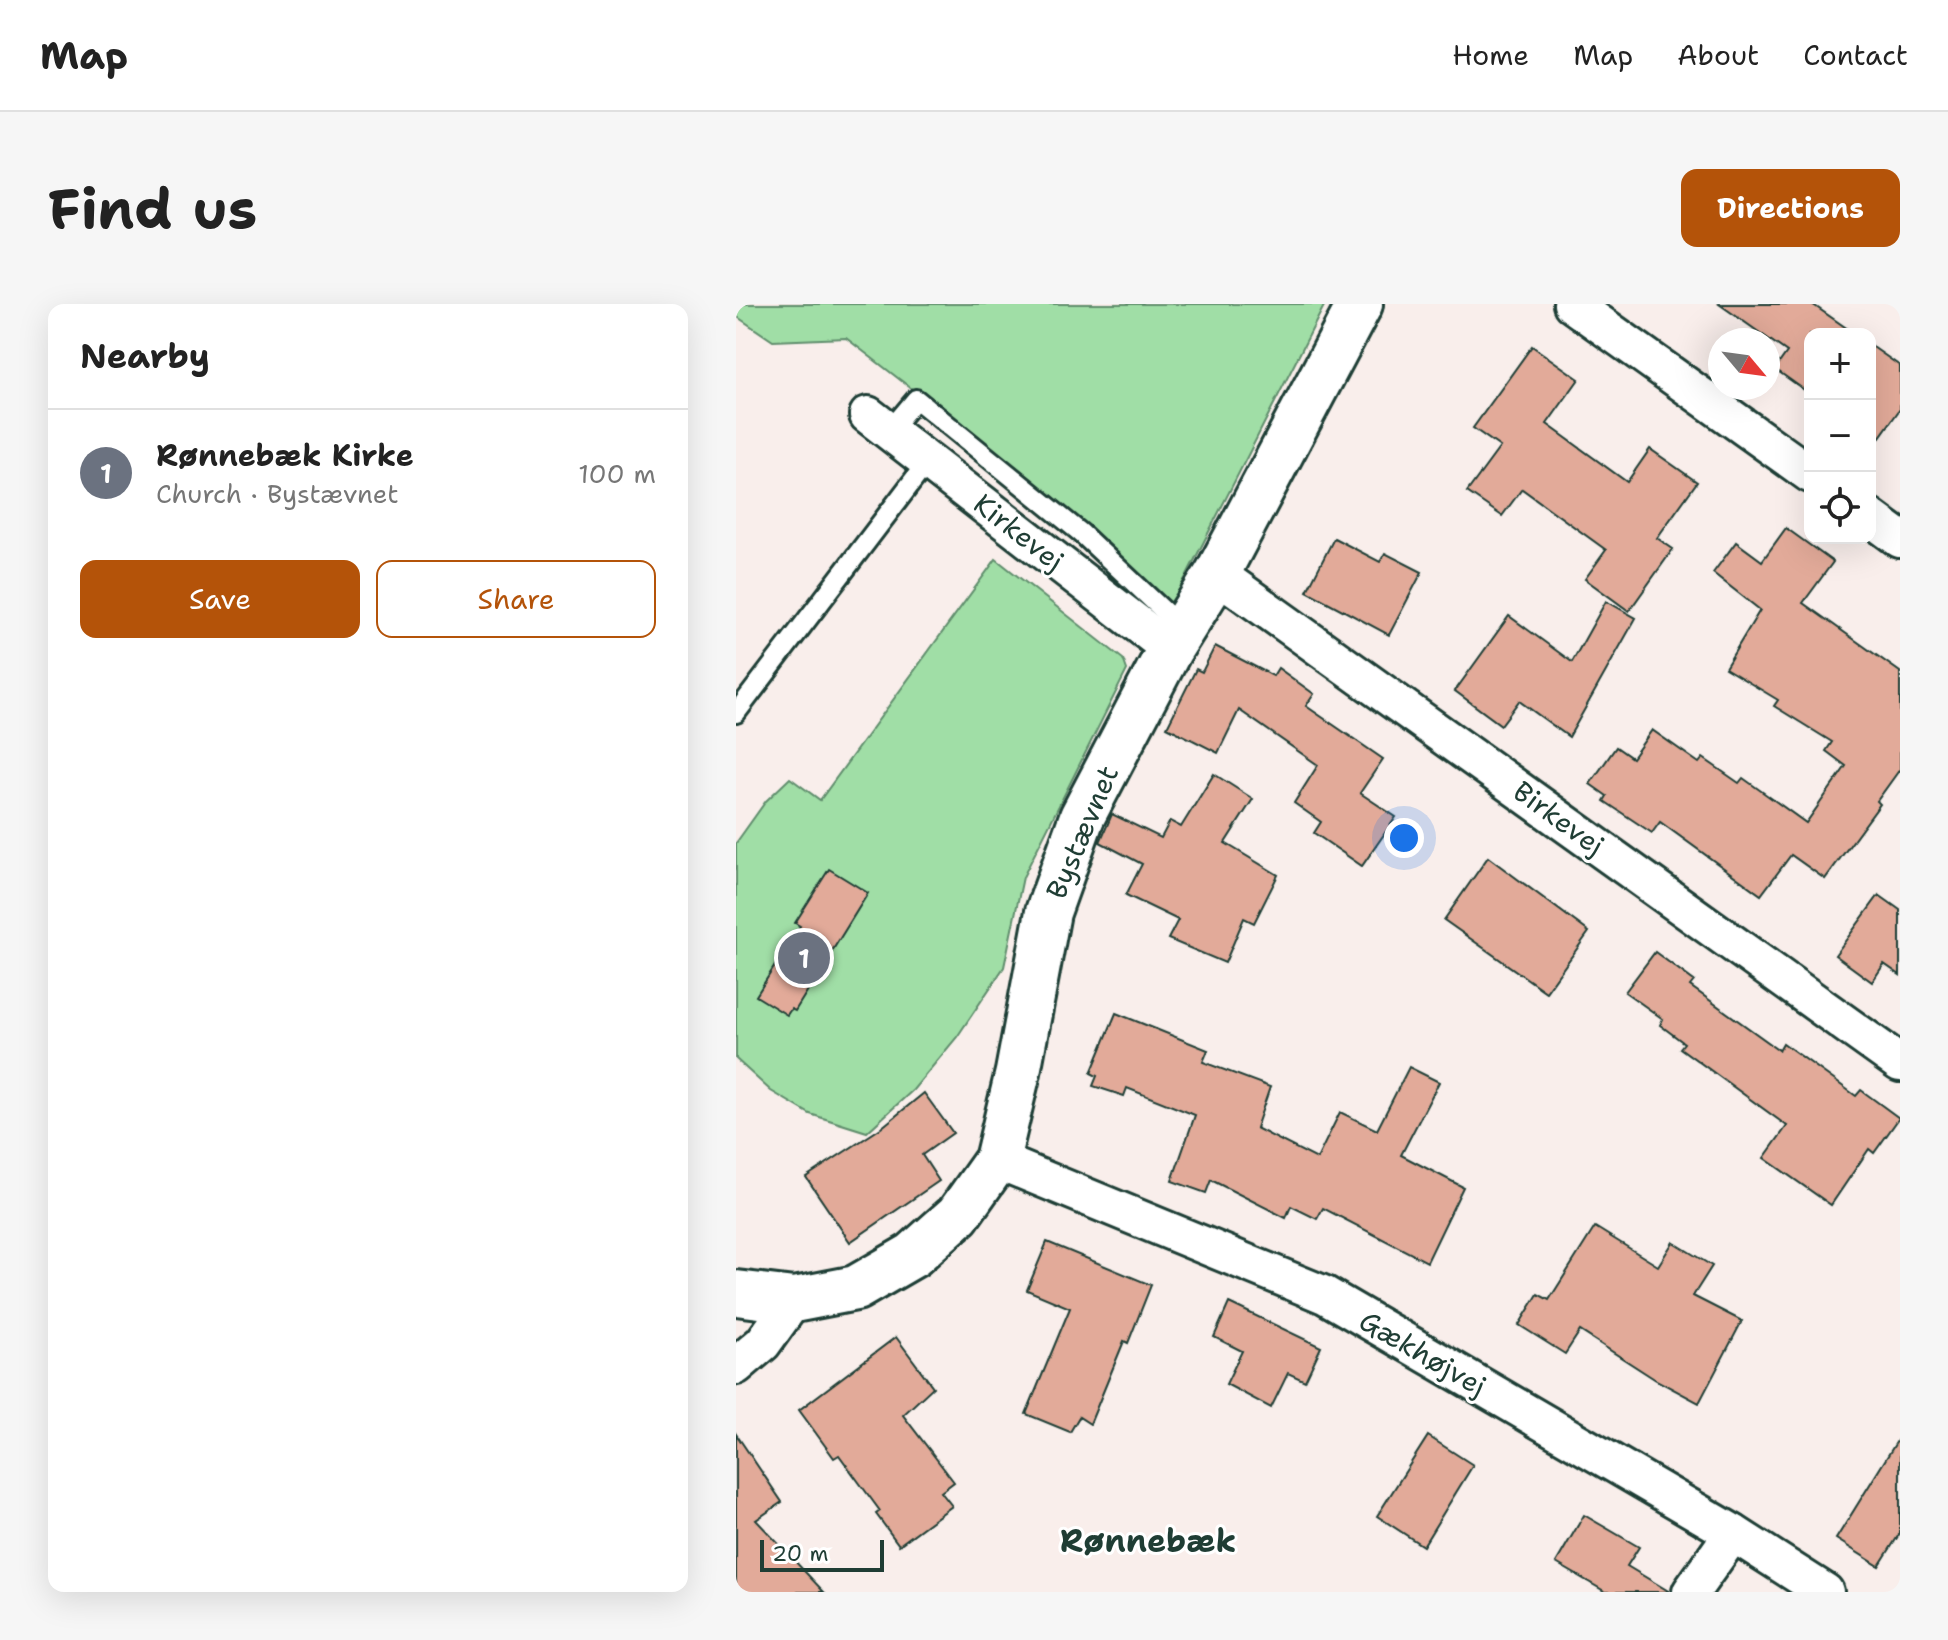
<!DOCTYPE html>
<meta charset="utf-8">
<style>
:root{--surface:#fff;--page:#f6f6f6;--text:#222;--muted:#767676;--line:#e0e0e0;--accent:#b45309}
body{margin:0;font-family:"Shantell Sans",sans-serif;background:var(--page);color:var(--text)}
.controls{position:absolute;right:24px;top:24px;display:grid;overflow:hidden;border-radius:16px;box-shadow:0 8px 32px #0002}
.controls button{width:72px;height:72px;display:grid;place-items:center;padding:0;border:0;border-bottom:2px solid var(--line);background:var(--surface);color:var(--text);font:40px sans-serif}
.compass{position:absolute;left:972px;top:24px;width:72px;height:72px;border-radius:50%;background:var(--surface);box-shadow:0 8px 32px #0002;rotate:119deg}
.scale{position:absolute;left:24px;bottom:20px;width:124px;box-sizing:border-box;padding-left:8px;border:4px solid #1f3d34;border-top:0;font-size:22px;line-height:28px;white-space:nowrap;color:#1f3d34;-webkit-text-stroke:6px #fff;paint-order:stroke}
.you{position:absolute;left:668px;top:534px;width:28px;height:28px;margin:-20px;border:6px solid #fff;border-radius:50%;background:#1a73e8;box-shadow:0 0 0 12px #1a73e833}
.badge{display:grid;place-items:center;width:52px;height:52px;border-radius:50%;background:var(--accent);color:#fff;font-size:26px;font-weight:700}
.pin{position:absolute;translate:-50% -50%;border:4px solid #fff;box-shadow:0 2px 8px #0006}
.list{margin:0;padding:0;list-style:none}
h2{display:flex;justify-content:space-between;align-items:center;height:104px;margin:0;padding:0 32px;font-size:34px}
h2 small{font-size:26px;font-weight:400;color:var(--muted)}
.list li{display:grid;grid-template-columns:52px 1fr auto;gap:24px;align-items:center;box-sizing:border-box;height:128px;padding:0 32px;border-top:2px solid var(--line)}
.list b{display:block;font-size:30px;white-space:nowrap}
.list p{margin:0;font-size:26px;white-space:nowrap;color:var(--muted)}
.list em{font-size:26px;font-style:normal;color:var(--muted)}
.actions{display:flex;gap:16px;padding:24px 32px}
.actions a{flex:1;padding:18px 0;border:2px solid var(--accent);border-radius:16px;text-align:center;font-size:28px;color:var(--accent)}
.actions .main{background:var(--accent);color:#fff}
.icon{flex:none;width:44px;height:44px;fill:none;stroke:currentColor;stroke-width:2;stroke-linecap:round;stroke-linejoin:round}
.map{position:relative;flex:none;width:1164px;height:1288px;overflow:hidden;border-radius:16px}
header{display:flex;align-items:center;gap:48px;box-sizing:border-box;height:112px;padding:0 40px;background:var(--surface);border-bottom:2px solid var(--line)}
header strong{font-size:38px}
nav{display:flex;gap:44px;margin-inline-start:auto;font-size:28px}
.intro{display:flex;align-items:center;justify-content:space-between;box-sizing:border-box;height:192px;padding:0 48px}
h1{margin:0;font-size:56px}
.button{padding:20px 36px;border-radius:16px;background:var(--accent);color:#fff;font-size:28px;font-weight:700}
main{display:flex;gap:48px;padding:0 48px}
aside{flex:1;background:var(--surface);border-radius:16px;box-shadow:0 8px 32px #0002}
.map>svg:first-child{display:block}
.green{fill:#a0dea6;stroke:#608e6d;stroke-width:2}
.building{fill:#e2aa99;stroke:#1f3d34;stroke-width:2}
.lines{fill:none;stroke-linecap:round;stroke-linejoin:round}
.service-casing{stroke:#1f3d34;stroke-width:24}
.minor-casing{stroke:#1f3d34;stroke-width:42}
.tertiary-casing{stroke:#1f3d34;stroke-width:50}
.service{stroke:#fff;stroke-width:18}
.minor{stroke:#fff;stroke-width:36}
.tertiary{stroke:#fff;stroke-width:44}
.labels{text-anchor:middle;stroke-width:6;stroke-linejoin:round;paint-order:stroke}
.street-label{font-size:28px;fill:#1f3d34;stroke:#fff}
.quarter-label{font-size:32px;font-weight:bold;fill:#1f3d34;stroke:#fff}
</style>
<header>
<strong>Map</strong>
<nav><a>Home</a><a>Map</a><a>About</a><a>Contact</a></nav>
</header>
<div class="intro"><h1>Find us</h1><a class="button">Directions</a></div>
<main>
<aside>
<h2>Nearby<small></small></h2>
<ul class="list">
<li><span class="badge" style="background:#6b7280">1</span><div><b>Rønnebæk Kirke</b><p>Church · Bystævnet</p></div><em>100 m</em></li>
</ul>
<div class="actions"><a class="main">Save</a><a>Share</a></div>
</aside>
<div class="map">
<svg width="1164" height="1288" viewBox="0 0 1164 1288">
<rect width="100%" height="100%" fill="#f9eeeb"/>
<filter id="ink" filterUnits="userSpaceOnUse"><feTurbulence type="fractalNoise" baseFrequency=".0125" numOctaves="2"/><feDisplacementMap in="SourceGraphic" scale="16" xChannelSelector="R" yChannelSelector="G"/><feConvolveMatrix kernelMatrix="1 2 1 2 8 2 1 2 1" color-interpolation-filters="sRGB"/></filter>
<g filter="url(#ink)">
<g class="green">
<path d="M0 0H589L434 304 308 187 110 34 37 37 0 12Z"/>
<path d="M260 255 387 355 391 366 287 573 268 663 221 733 177 786 131 828 74 810 35 787 0 755V539L30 497 54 474 84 496Z"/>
</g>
<g class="building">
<path d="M983 0H1076L1119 30H1074V90L1039 65 1051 48Z"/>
<path d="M1134 41 1164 62V105L1141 137 1134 132Z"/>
<path d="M796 42 843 75 811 120 891 178 914 145 961 178 921 234 937 245 893 307 849 275 870 246 786 185 766 212 731 188 764 143 737 124Z"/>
<path d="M1050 224 1097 258 1067 299 1164 368V465L1141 497 1144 500 1089 575 1055 551 1025 591 924 518 916 529 868 497 871 492 854 480 880 443 896 454 916 426 963 459 967 454 1003 479 1007 474 1070 519 1110 462 1090 447 1096 438 1038 402 1042 396 989 364 1024 306 977 269 1000 238 1026 257Z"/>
<path d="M598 234 644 258 649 249 686 268 653 331 571 287Z"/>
<path d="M870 297 900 314 833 433 783 397 765 421 719 387 773 312 836 358Z"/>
<path d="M479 342 537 372 542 364 578 390 570 402 647 455 624 489 660 513 626 562 578 529 585 518 558 499 582 461 503 406 482 449 431 423 460 365 466 368Z"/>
<path d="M478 470 517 495 489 539 542 571 518 619 508 614 489 659 432 635 442 616 390 591 406 560 364 538 376 510 425 534 434 517 445 523Z"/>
<path d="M752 553 853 628 810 688 708 616Z"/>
<path d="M93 565 132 589 59 707 55 705 51 711 20 692 64 622 59 619Z"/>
<path d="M1143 591 1164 606V671L1148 660 1136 678 1099 651Z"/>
<path d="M919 648 958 677 954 682 1043 746 1047 739 1120 792 1125 786 1163 814 1138 849 1133 845 1095 901 1028 854 1051 822 944 744 948 739 924 721 927 715 889 688Z"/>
<path d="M380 709 472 746 467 758 534 783 520 824 581 855 604 808 641 826 673 763 703 778 665 851 727 883 691 958 587 904 581 915 555 902 550 914 475 876 470 889 436 877 459 811 391 784 388 792 357 782 361 772 355 769Z"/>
<path d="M188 789 217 829 186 851 203 877 114 938 70 873 145 824Z"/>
<path d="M859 923 922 962 937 938 976 962 957 992 1006 1017 963 1099 920 1076 844 1027 829 1050 783 1021 802 990 813 996Z"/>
<path d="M311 938 415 981 392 1039 388 1037 354 1120 343 1113 334 1128 290 1110 334 1004 291 986Z"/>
<path d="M493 999 585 1043 569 1077 552 1069 535 1104 490 1080 506 1047 478 1033Z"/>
<path d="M160 1033 197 1083 167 1111 218 1178 205 1188 216 1202 163 1241 140 1210 144 1207 103 1151 98 1154 63 1106Z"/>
<path d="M0 1130 46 1198 20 1216 88 1288H0Z"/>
<path d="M692 1132 737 1161 687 1242 641 1212Z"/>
<path d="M1164 1132V1229L1143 1262 1100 1235Z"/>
<path d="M848 1211 903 1243 891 1262 934 1288H870L820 1259Z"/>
</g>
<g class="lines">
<defs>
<g id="service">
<path d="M153 127 180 95 345 229 447 325"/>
<path d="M0 409 192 157"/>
</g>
<g id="minor">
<path d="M836 0 1074 170"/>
<path d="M132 111 434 345"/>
<path d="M1134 213 1164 235"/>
<path d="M481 270 1164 759"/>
<path d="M261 856 589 991 997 1229 1089 1288"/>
<path d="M0 1062 27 1039 58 996"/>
<path d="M955 1288 997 1229"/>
</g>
<path id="tertiary" d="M0 989 58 996 120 984 177 951 222 911 261 856 282 768 312 608 346 513 434 345 481 270 624 0"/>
</defs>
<use href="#service" class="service-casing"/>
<use href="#minor" class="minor-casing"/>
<use href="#tertiary" class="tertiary-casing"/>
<use href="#service" class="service"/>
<use href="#minor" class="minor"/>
<use href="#tertiary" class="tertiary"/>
</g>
</g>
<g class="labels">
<g class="street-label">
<text transform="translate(283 228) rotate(38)" y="10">Kirkevej</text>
<text transform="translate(823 514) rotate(36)" y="10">Birkevej</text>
<text transform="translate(346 528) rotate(-67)" y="10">Bystævnet</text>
<text transform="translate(687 1049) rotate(30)" y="10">Gækhøjvej</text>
</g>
<g class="quarter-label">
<text x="412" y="1248">Rønnebæk</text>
</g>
</g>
</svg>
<div class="controls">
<button>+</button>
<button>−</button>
<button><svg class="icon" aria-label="locate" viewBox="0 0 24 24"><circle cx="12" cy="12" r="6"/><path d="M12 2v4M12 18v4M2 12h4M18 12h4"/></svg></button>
</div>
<svg class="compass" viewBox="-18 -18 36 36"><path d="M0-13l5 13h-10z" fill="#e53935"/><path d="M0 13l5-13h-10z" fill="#767676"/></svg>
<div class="scale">20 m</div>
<div class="you"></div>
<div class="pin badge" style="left:68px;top:654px;background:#6b7280">1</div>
</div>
</main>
